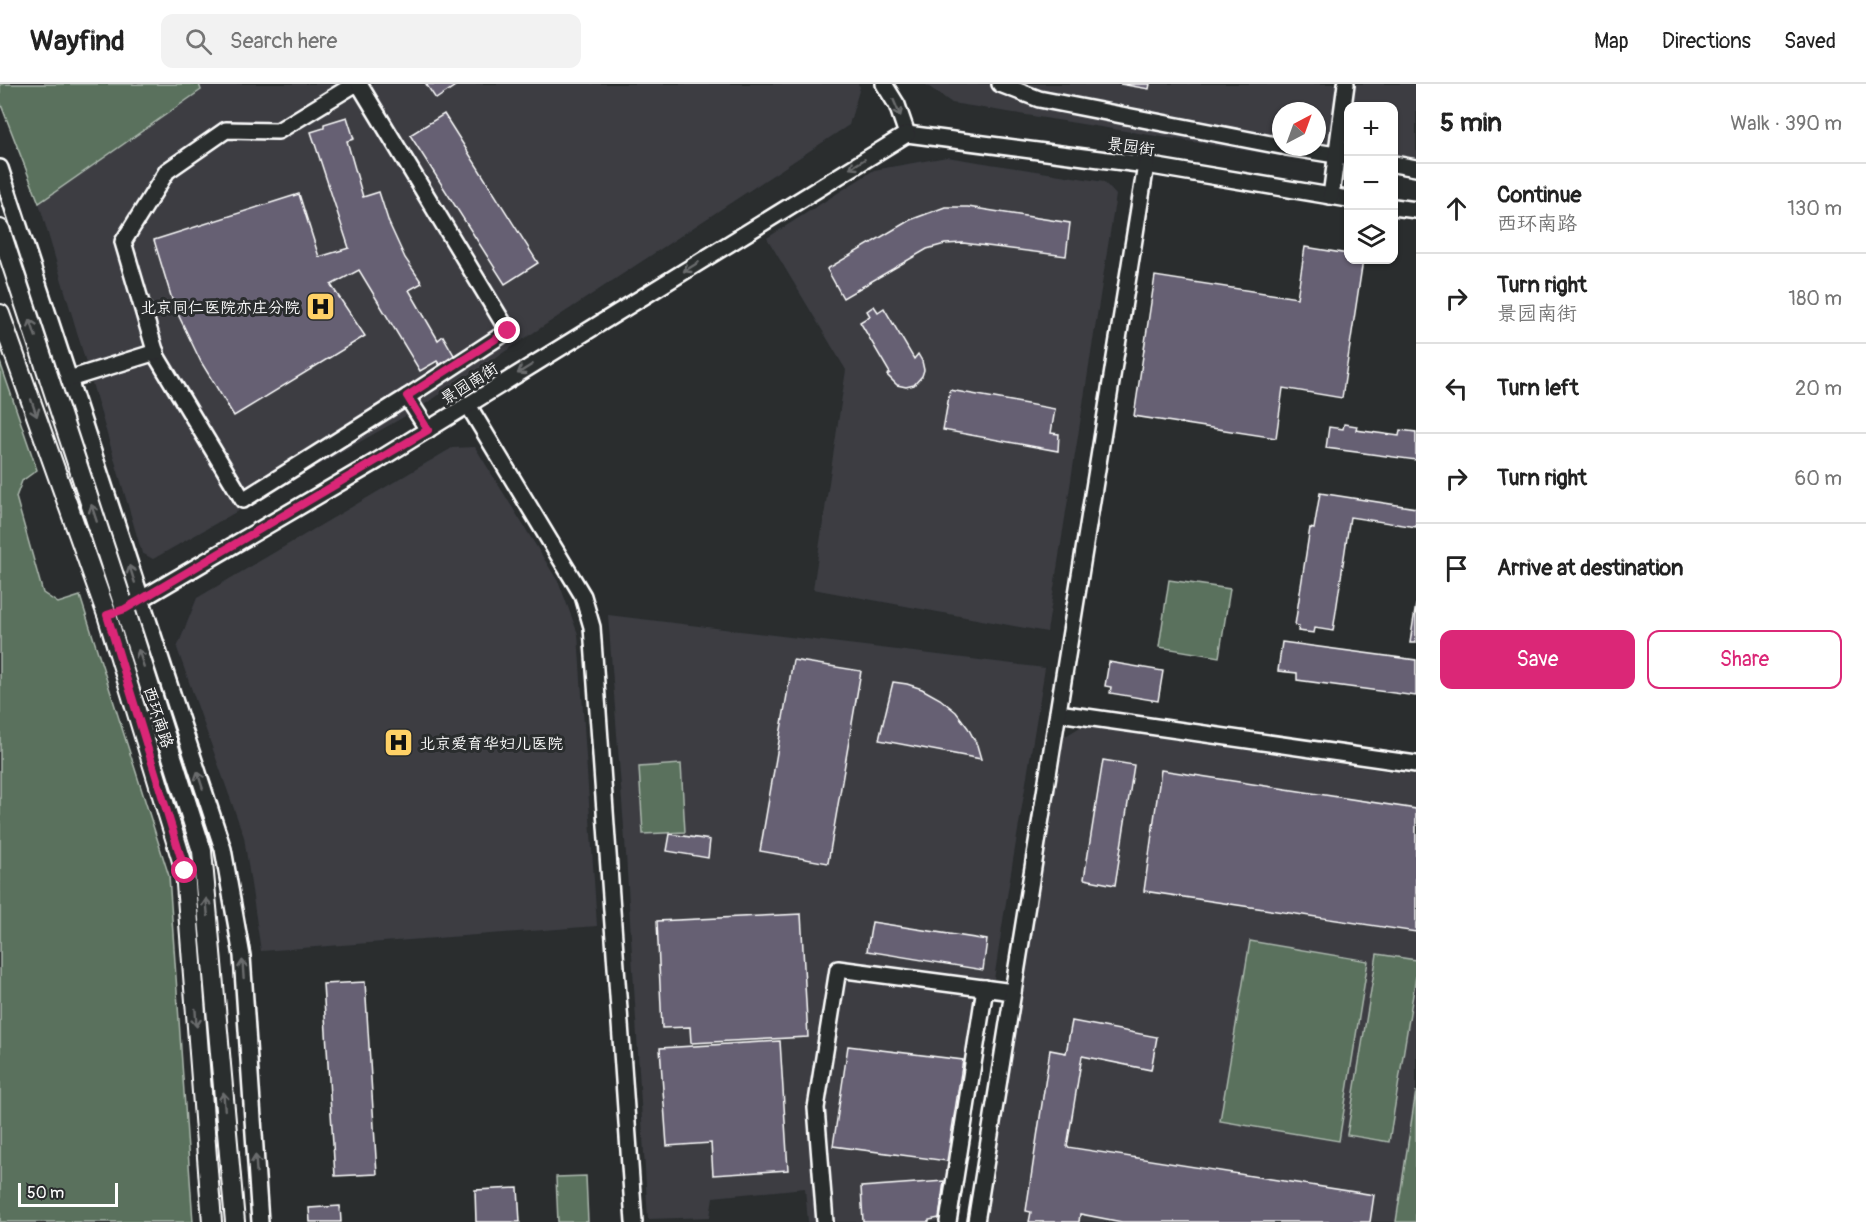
<!DOCTYPE html>
<meta charset="utf-8">
<style>
:root{--surface:#fff;--page:#f2f2f2;--text:#222;--muted:#767676;--line:#e0e0e0;--accent:#db2777}
body{margin:0;font-family:Pangolin,"LXGW WenKai TC",sans-serif;background:var(--page);color:var(--text)}
.controls{position:absolute;right:18px;top:18px;display:grid;overflow:hidden;border-radius:12px;box-shadow:0 2px 4px #0004}
.controls button{width:54px;height:54px;display:grid;place-items:center;padding:0;border:0;border-bottom:2px solid var(--line);background:var(--surface);color:var(--text);font:30px sans-serif}
.compass{position:absolute;left:1272px;top:18px;width:54px;height:54px;border-radius:50%;background:var(--surface);box-shadow:0 2px 4px #0004;rotate:41deg}
.scale{position:absolute;left:18px;bottom:15px;width:100px;box-sizing:border-box;padding-left:6px;border:3px solid #fff;border-top:0;font-size:16px;line-height:21px;white-space:nowrap;color:#fff;-webkit-text-stroke:4px #2a2d2e;paint-order:stroke}
.stop{position:absolute;width:18px;height:18px;margin:-14px;border:4px solid #db2777;border-radius:50%;background:#fff}
.stop.end{background:#db2777;border-color:#fff;box-shadow:0 2px 6px #0008}
.list{margin:0;padding:0;list-style:none}
h2{display:flex;justify-content:space-between;align-items:center;height:78px;margin:0;padding:0 24px;font-size:26px}
h2 small{font-size:20px;font-weight:400;color:var(--muted)}
.list li{display:grid;grid-template-columns:39px 1fr auto;gap:18px;align-items:center;box-sizing:border-box;height:90px;padding:0 24px;border-top:2px solid var(--line)}
.list b{display:block;font-size:22px;white-space:nowrap}
.list p{margin:0;font-size:20px;white-space:nowrap;color:var(--muted)}
.list em{font-size:20px;font-style:normal;color:var(--muted)}
.actions{display:flex;gap:12px;padding:18px 24px}
.actions a{flex:1;padding:14px 0;border:2px solid var(--accent);border-radius:12px;text-align:center;font-size:21px;color:var(--accent)}
.actions .main{background:var(--accent);color:#fff}
.icon{flex:none;width:33px;height:33px;fill:none;stroke:currentColor;stroke-width:2;stroke-linecap:round;stroke-linejoin:round}
.map{position:relative;flex:none;width:1416px;height:1138px;overflow:hidden}
header{display:flex;align-items:center;gap:36px;box-sizing:border-box;height:84px;padding:0 30px;background:var(--surface);border-bottom:2px solid var(--line)}
header strong{font-size:28px}
nav{display:flex;gap:33px;margin-inline-start:auto;font-size:21px}
.search{width:420px;height:54px;background:var(--page);display:flex;align-items:center;gap:15px;box-sizing:border-box;padding:0 21px;border-radius:12px;color:var(--muted);font-size:22px}
main{display:flex}
aside{flex:1;background:var(--surface)}
.map>svg:first-child{display:block}
.built{fill:#3c3d43;fill-rule:evenodd}
.green{fill:#5a715d;stroke:#acb8ae;stroke-width:1.5}
.building{fill:#666173;stroke:#fff;stroke-width:1.5}
.lines{fill:none;stroke-linecap:round;stroke-linejoin:round}
.minor-casing{stroke:#fff;stroke-width:20}
.major-casing{stroke:#fff;stroke-width:22}
.minor{stroke:#2a2d2e;stroke-width:15}
.major{stroke:#2a2d2e;stroke-width:18}
.oneway{stroke:#6a6c6d}
.route{stroke:#db2777;stroke-width:8}
.labels{text-anchor:middle;stroke-width:6;stroke-linejoin:round;paint-order:stroke}
.street-label{font-size:16px;fill:#fff;stroke:#2a2d2e}
.poi-label{font-size:16px;fill:#fff;stroke:#2a2d2e;text-anchor:end}
</style>
<header>
<strong>Wayfind</strong>
<div class="search"><svg class="icon" aria-label="search" viewBox="0 0 24 24"><circle cx="10" cy="10" r="6"/><path d="M15 15l6 6"/></svg>Search here</div>
<nav><a>Map</a><a>Directions</a><a>Saved</a></nav>
</header>
<main>
<div class="map">
<svg width="1416" height="1138" viewBox="0 0 1416 1138">
<rect width="100%" height="100%" fill="#2a2d2e"/>
<filter id="ink" filterUnits="userSpaceOnUse"><feTurbulence type="fractalNoise" baseFrequency=".0167" numOctaves="2"/><feDisplacementMap in="SourceGraphic" scale="12" xChannelSelector="R" yChannelSelector="G"/><feConvolveMatrix kernelMatrix="1 2 1 2 8 2 1 2 1" color-interpolation-filters="sRGB"/></filter>
<g filter="url(#ink)">
<g class="built">
<path d="M199 0H858L860 3 849 41 416 326 153 475 142 469 39 119 201 6Z"/>
<path d="M925 0H1416V93L1394 90V22H1348V83L952 19ZM1281 27H1317V63H1281Z"/>
<path d="M947 73 1104 98 1116 111 1047 548 813 505 846 286 767 154 874 86Z"/>
<path d="M475 363 559 499 578 550 597 842 261 867 244 753 177 564 197 514 452 364Z"/>
<path d="M608 531 1045 584 1004 830 957 1138H808L805 1104 713 1113 710 1133 648 1135 626 770Z"/>
<path d="M1082 642 1416 691V1007L1396 1138H984L1064 653Z"/>
</g>
<g class="green">
<path d="M0 0H199L201 6 39 119 0 18Z"/>
<path d="M0 278 37 386 22 397 16 413 43 509 58 519 80 512 169 792 193 1138H0Z"/>
<path d="M1169 496 1230 505 1219 573 1159 563Z"/>
<path d="M681 680 685 748 643 750 639 683Z"/>
<path d="M1250 857 1368 877 1339 1057 1220 1037Z"/>
<path d="M1377 870 1416 876V892L1389 1058 1347 1051Z"/>
<path d="M1416 1007V1138H1396Z"/>
<path d="M586 1092 588 1138H558L556 1093Z"/>
</g>
<g class="building">
<path d="M426 0H458L436 15Z"/>
<path d="M1120 0H1150L1149 5Z"/>
<path d="M444 30 538 179 505 200 410 51Z"/>
<path d="M347 33 354 55 347 57 363 113 379 108 389 139 405 174 422 199 409 206 438 256 443 252 455 273 440 281 437 277 420 287 359 186 331 201 365 252 234 332 201 278 174 222 154 156 299 110 319 173 349 164 311 48 324 44V40Z"/>
<path d="M945 123H968L1070 139 1066 172 963 159 945 160 927 165 843 214 827 185 910 136Z"/>
<path d="M1305 163 1348 170V176H1363L1342 314 1283 304 1276 354 1134 332 1155 192 1297 214Z"/>
<path d="M874 222 878 228 884 224 914 275 918 270 922 277 924 286 922 292 914 301 906 303 897 301 887 291 890 289 860 238 870 232 867 227Z"/>
<path d="M950 306 1055 325 1051 349 1059 350 1058 367 943 346Z"/>
<path d="M1344 340 1357 342 1356 346 1399 352 1400 346 1416 348V376L1326 364 1329 343 1343 345Z"/>
<path d="M1320 409 1416 424V443L1350 433 1333 547 1315 544 1314 549 1298 547 1299 542 1295 541 1310 444 1314 445Z"/>
<path d="M1416 520V559H1410Z"/>
<path d="M1282 558 1416 576V612L1297 596V589L1278 587Z"/>
<path d="M793 576 861 587 828 779 760 767Z"/>
<path d="M1109 578 1163 587 1158 617 1110 609 1111 603 1105 602Z"/>
<path d="M893 598 907 600 922 605 940 615 956 628 968 644 977 661 981 675 879 656Z"/>
<path d="M1103 676 1134 681 1115 801 1084 795Z"/>
<path d="M1161 686 1416 725V848L1144 807Z"/>
<path d="M670 750 710 756 708 774 667 767Z"/>
<path d="M801 830 808 953 691 959 690 943 662 944 657 837Z"/>
<path d="M872 838 987 856 983 886 867 867Z"/>
<path d="M365 898 377 1090 335 1092 323 900Z"/>
<path d="M1072 937 1157 953 1151 986 1082 972 1067 1063 1374 1111 1370 1138H1122L1080 1130 1079 1138H1029L1031 1128 1026 1127 1050 966 1066 969Z"/>
<path d="M780 957 788 1086 713 1091 711 1059 667 1062 660 964Z"/>
<path d="M848 962 963 976 947 1077 833 1062Z"/>
<path d="M944 1097 939 1134 929 1136V1138H863L861 1103Z"/>
<path d="M518 1104 520 1138H476L475 1106Z"/>
<path d="M340 1122 341 1138H310L309 1124Z"/>
</g>
<g class="lines">
<defs>
<g id="minor">
<path d="M355 0 278 47 226 46 167 87 123 158 157 273 243 416 407 313"/>
<path d="M359 0 508 247 407 313 428 346"/>
<path d="M884 0 897 21 907 50"/>
<path d="M1000 0 1039 15 1281 62"/>
<path d="M907 50 1146 81 1348 115"/>
<path d="M1286 63 1348 73"/>
<path d="M1394 80 1416 84"/>
<path d="M0 84 223 765 242 872 260 1138"/>
<path d="M1331 112 1346 0"/>
<path d="M1394 123 1416 126"/>
<path d="M69 295 156 268"/>
<path d="M468 321 583 512 592 543 634 1138"/>
<path d="M133 520 377 377 907 50"/>
<path d="M1058 629 1416 680"/>
<path d="M825 1138 816 1024 838 885 1013 908"/>
<path d="M948 1138 985 904"/>
<path d="M976 1138 1146 81"/>
</g>
<g id="major">
<path d="M0 145 125 525 202 767 235 1138"/>
<path d="M0 230 107 531 185 787 212 1138"/>
</g>
</defs>
<use href="#minor" class="minor-casing"/>
<use href="#major" class="major-casing"/>
<use href="#minor" class="minor"/>
<use href="#major" class="major"/>
</g>
<defs><path id="oneway-shaft" d="M-6 0H5M1.5-3L5.5 0L1.5 3" fill="none" stroke-width="1.6" stroke-linecap="round" stroke-linejoin="round" transform="scale(1.5)"/></defs>
<g class="oneway">
<use href="#oneway-shaft" transform="translate(897 24) rotate(67)"/>
<use href="#oneway-shaft" transform="translate(857 80) rotate(148)"/>
<use href="#oneway-shaft" transform="translate(691 183) rotate(148)"/>
<use href="#oneway-shaft" transform="translate(33 244) rotate(-108)"/>
<use href="#oneway-shaft" transform="translate(525 285) rotate(148)"/>
<use href="#oneway-shaft" transform="translate(34 324) rotate(71)"/>
<use href="#oneway-shaft" transform="translate(94 429) rotate(-108)"/>
<use href="#oneway-shaft" transform="translate(132 490) rotate(-108)"/>
<use href="#oneway-shaft" transform="translate(141 574) rotate(-108)"/>
<use href="#oneway-shaft" transform="translate(200 696) rotate(-108)"/>
<use href="#oneway-shaft" transform="translate(207 823) rotate(-95)"/>
<use href="#oneway-shaft" transform="translate(243 885) rotate(-94)"/>
<use href="#oneway-shaft" transform="translate(196 934) rotate(86)"/>
<use href="#oneway-shaft" transform="translate(224 1017) rotate(-95)"/>
<use href="#oneway-shaft" transform="translate(256 1080) rotate(-94)"/>
</g>
</g>
<g class="lines" filter="url(#ink)">
<path class="route" d="M185 787 107 531 125 525 428 346 407 312 508 247"/>
</g>
<defs>
<symbol id="hospital-square" viewBox="-11 -11 22 22"><rect x="-9" y="-9" width="18" height="18" rx="4" fill="#ffd166" stroke="#2a2d2e"/><path d="M-5-5h3v3.5h4V-5h3V5h-3V1.5h-4V5h-3Z" fill="#111"/></symbol>
</defs>
<g fill-rule="evenodd">
<use href="#hospital-square" x="304" y="206" width="33" height="33"/>
<use href="#hospital-square" x="382" y="642" width="33" height="33"/>
</g>
<g class="labels">
<g class="street-label">
<text transform="translate(1131 62) rotate(8)" y="6">景园街</text>
<text transform="translate(469 299) rotate(-32)" y="6">景园南街</text>
<text transform="translate(159 633) rotate(72)" y="6">西环南路</text>
</g>
<g class="poi-label">
<text x="300" y="229">北京同仁医院亦庄分院</text>
<text x="419" y="665" text-anchor="start">北京爱育华妇儿医院</text>
</g>
</g>
</svg>
<div class="controls">
<button>+</button>
<button>−</button>
<button><svg class="icon" aria-label="layers" viewBox="0 0 24 24"><path d="M12 4l9 5-9 5-9-5zM3 14l9 5 9-5"/></svg></button>
</div>
<svg class="compass" viewBox="-18 -18 36 36"><path d="M0-13l5 13h-10z" fill="#e53935"/><path d="M0 13l5-13h-10z" fill="#767676"/></svg>
<div class="scale">50 m</div>
<div class="stop" style="left:185px;top:787px"></div>
<div class="stop end" style="left:508px;top:247px"></div>
</div>
<aside>
<h2>5 min<small>Walk · 390 m</small></h2>
<ul class="list">
<li><svg class="icon" aria-label="ahead" viewBox="0 0 24 24"><path d="M12 20V5M6 11l6-6 6 6"/></svg><div><b>Continue</b><p>西环南路</p></div><em>130 m</em></li>
<li><svg class="icon" aria-label="right" viewBox="0 0 24 24"><path d="M7 20v-9h11M14 6l5 5-5 5"/></svg><div><b>Turn right</b><p>景园南街</p></div><em>180 m</em></li>
<li><svg class="icon" aria-label="left" viewBox="0 0 24 24"><path d="M17 20v-9H6M10 6l-5 5 5 5"/></svg><div><b>Turn left</b></div><em>20 m</em></li>
<li><svg class="icon" aria-label="right" viewBox="0 0 24 24"><path d="M7 20v-9h11M14 6l5 5-5 5"/></svg><div><b>Turn right</b></div><em>60 m</em></li>
<li><svg class="icon" aria-label="arrive" viewBox="0 0 24 24"><path d="M6 21V4h12l-3 4 3 4H6"/></svg><div><b>Arrive at destination</b></div></li>
</ul>
<div class="actions"><a class="main">Save</a><a>Share</a></div>
</aside>
</main>
